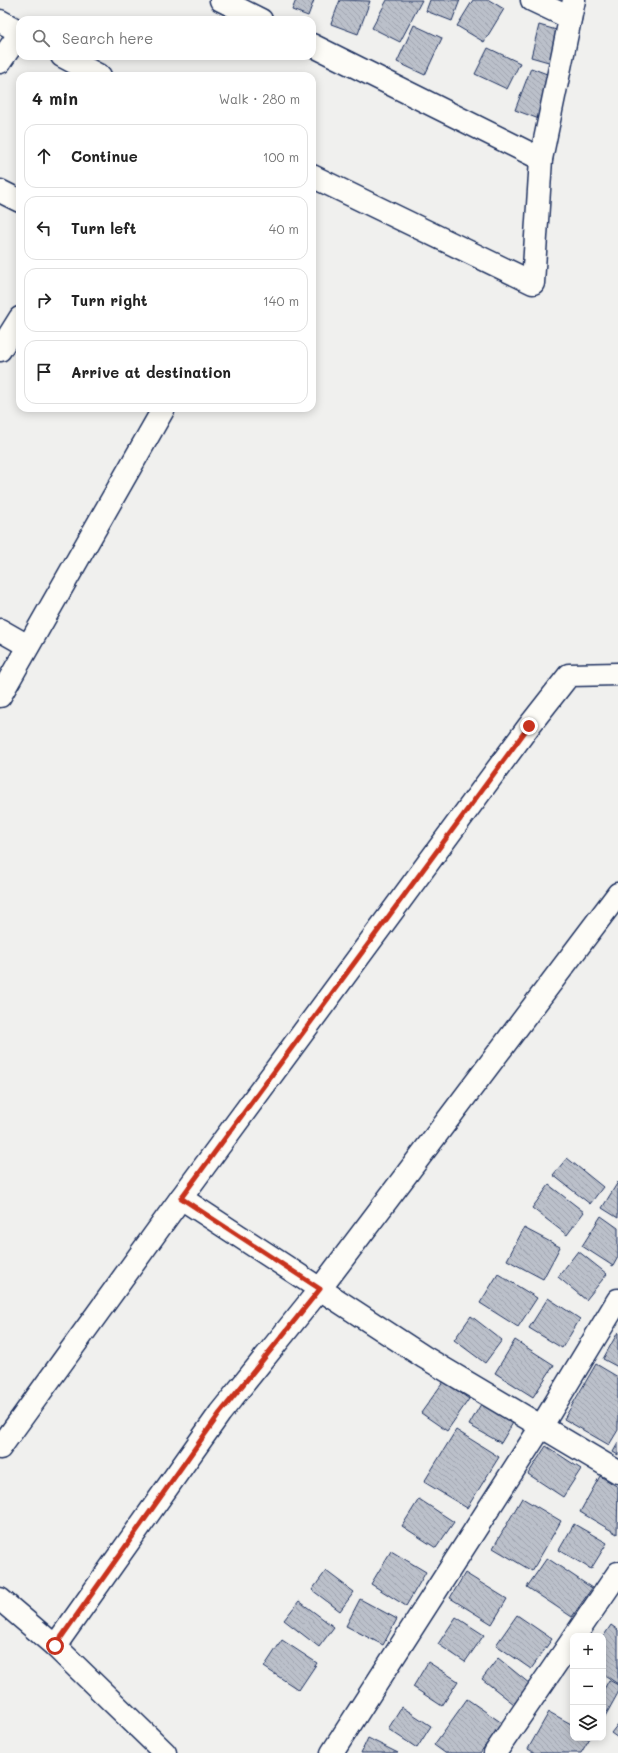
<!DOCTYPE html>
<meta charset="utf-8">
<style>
:root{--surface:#fff;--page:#f6f6f6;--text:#222;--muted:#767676;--line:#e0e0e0}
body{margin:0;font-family:Mali,sans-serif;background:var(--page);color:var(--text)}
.controls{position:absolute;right:12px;bottom:12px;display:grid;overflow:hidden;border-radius:8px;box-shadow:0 2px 10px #0003}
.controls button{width:36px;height:36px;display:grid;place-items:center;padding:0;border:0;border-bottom:1px solid var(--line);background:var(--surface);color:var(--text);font:20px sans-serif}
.stop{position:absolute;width:12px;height:12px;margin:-9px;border:3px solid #c8321e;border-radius:50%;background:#fff}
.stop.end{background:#c8321e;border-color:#fff;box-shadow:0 1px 4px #0008}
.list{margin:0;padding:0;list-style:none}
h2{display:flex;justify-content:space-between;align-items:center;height:52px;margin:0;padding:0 16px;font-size:17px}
h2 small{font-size:13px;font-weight:400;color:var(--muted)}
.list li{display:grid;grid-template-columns:26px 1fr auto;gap:12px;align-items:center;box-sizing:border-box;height:64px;margin:0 8px 8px;padding:0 8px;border:1px solid var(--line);border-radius:12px}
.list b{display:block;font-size:15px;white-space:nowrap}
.list em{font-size:13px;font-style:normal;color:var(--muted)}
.icon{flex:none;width:22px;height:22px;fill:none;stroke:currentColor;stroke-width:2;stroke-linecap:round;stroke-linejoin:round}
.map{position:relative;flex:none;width:618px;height:1753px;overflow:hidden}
.search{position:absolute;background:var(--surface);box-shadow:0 2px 10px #0003;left:16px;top:16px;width:300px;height:44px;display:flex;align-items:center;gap:10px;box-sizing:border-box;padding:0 14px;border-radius:12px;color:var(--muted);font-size:15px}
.panel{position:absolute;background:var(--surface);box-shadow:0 2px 10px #0003;left:16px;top:72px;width:300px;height:340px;border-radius:12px}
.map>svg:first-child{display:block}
.building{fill:url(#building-back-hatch);stroke:#1b2f5e}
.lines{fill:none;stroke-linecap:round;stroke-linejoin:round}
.street-casing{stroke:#1b2f5e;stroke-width:25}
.secondary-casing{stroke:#1b2f5e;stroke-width:25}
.street{stroke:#fdfcf7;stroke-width:22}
.secondary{stroke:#fdfcf7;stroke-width:22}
.route{stroke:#c8321e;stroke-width:5}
</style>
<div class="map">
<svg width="618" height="1753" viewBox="0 0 618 1753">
<defs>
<pattern id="building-back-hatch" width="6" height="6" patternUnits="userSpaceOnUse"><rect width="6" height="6" fill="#bbc0ca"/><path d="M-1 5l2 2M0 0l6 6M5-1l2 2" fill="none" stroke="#a0a5b0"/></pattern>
</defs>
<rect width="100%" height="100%" fill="#f0f0ee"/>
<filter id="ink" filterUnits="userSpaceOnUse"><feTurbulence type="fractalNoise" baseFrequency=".025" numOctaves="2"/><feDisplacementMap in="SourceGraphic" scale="8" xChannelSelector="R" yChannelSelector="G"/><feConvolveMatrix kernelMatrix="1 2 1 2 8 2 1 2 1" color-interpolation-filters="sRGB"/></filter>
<g filter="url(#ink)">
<g class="building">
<path d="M296 0H314L308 16 292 10Z"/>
<path d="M340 0 370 1 358 34 331 24Z"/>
<path d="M387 0H422L400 42 372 28Z"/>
<path d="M430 0H460L452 21 426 11Z"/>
<path d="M473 0H489L504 9 484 42 457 26Z"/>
<path d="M414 25 442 38 425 75 397 62Z"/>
<path d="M539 25 560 31 552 63 531 57Z"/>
<path d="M488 48 520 63 507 89 475 74Z"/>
<path d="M531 68 555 77 539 119 515 110Z"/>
<path d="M567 1158 603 1187 590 1204 553 1175Z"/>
<path d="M618 1182V1218L602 1208Z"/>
<path d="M549 1185 584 1212 567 1235 532 1208Z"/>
<path d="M601 1216 618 1228V1257L613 1266 582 1246Z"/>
<path d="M524 1228 560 1247 543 1279 507 1260Z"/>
<path d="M578 1251 607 1274 586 1300 558 1277Z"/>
<path d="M498 1274 537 1298 518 1327 480 1303Z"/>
<path d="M548 1298 580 1319 562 1348 529 1328Z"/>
<path d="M471 1316 502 1340 485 1363 454 1340Z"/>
<path d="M618 1332V1367L603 1359Z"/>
<path d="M515 1340 554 1365 533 1397 495 1373Z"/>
<path d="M596 1364 618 1377V1430L609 1445 564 1419Z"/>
<path d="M444 1381 469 1399 447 1431 421 1413Z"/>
<path d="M485 1397 517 1416 501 1443 469 1425Z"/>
<path d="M456 1430 499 1457 467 1508 424 1482Z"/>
<path d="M618 1443V1455L613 1452Z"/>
<path d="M546 1446 581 1469 563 1497 528 1474Z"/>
<path d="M600 1476 618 1487 617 1534 580 1512Z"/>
<path d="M522 1498 561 1521 532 1571 493 1548Z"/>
<path d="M419 1499 454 1522 436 1548 402 1526Z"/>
<path d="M574 1524 607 1543 591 1569 559 1550Z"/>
<path d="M391 1551 426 1572 406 1606 371 1584Z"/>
<path d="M547 1558 592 1588 572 1617 527 1587Z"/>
<path d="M326 1571 354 1592 340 1611 312 1590Z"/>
<path d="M465 1573 507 1599 492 1624 450 1598Z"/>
<path d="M360 1599 397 1619 383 1645 346 1626Z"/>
<path d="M299 1601 334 1627 319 1647 284 1620Z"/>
<path d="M517 1615 552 1639 531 1669 496 1645Z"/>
<path d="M456 1617 484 1635 465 1662 438 1644Z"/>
<path d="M611 1625 618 1630V1684L603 1674V1637Z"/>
<path d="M282 1640 317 1663 299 1690 264 1667Z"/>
<path d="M498 1658 530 1684 514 1704 482 1679Z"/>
<path d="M428 1662 458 1681 442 1706 413 1687Z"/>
<path d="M609 1680 618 1685V1693L603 1720V1691Z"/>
<path d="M467 1699 502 1723 480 1753H445L434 1745Z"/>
<path d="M402 1707 431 1726 417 1748 388 1729Z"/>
<path d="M549 1712 573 1725V1738H590L581 1753H535L528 1749Z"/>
<path d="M618 1724V1738L611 1733Z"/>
<path d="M368 1738 398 1753H361Z"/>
</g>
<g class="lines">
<defs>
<g id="street">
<path d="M221 0 261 20"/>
<path d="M532 0 570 18"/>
<path d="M0 21 20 32"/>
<path d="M312 45 541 159"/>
<path d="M62 56 100 76"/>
<path d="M0 62 20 33"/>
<path d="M312 176 533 283 541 159 574 0"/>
<path d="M0 191 20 201"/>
<path d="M0 350 20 318"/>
<path d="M0 630 28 646"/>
<path d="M0 696 164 408"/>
<path d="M181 1198 320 1289 618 894"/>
<path d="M0 1448 181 1198 529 726 569 675 618 674"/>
<path d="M575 1636 618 1573"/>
<path d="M55 1646 220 1413 320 1289 424 1357 618 1472"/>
<path d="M332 1753 541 1427 618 1300"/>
<path d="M495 1753 573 1639"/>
</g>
<path id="secondary" d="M0 1599 55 1646 165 1753"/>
</defs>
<use href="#street" class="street-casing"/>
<use href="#secondary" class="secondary-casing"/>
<use href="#street" class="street"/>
<use href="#secondary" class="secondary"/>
</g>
</g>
<g class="lines" filter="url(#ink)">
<path class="route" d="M55 1646 220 1413 320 1289 181 1198 529 726"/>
</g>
</svg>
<div class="controls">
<button>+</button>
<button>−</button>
<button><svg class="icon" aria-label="layers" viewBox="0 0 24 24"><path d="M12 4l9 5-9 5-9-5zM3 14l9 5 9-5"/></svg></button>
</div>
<div class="stop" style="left:55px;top:1646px"></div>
<div class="stop end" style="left:529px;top:726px"></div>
<div class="search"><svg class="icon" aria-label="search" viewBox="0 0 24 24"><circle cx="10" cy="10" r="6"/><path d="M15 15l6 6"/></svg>Search here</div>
<section class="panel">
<h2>4 min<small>Walk · 280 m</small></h2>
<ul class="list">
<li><svg class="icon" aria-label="ahead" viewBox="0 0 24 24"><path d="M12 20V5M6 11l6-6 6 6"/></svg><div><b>Continue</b></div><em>100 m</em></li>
<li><svg class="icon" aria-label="left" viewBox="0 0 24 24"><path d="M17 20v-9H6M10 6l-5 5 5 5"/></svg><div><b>Turn left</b></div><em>40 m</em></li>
<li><svg class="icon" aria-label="right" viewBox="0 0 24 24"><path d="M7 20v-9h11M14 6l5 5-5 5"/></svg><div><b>Turn right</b></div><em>140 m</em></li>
<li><svg class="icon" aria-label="arrive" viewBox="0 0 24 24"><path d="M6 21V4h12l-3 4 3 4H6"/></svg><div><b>Arrive at destination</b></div></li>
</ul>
</section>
</div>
